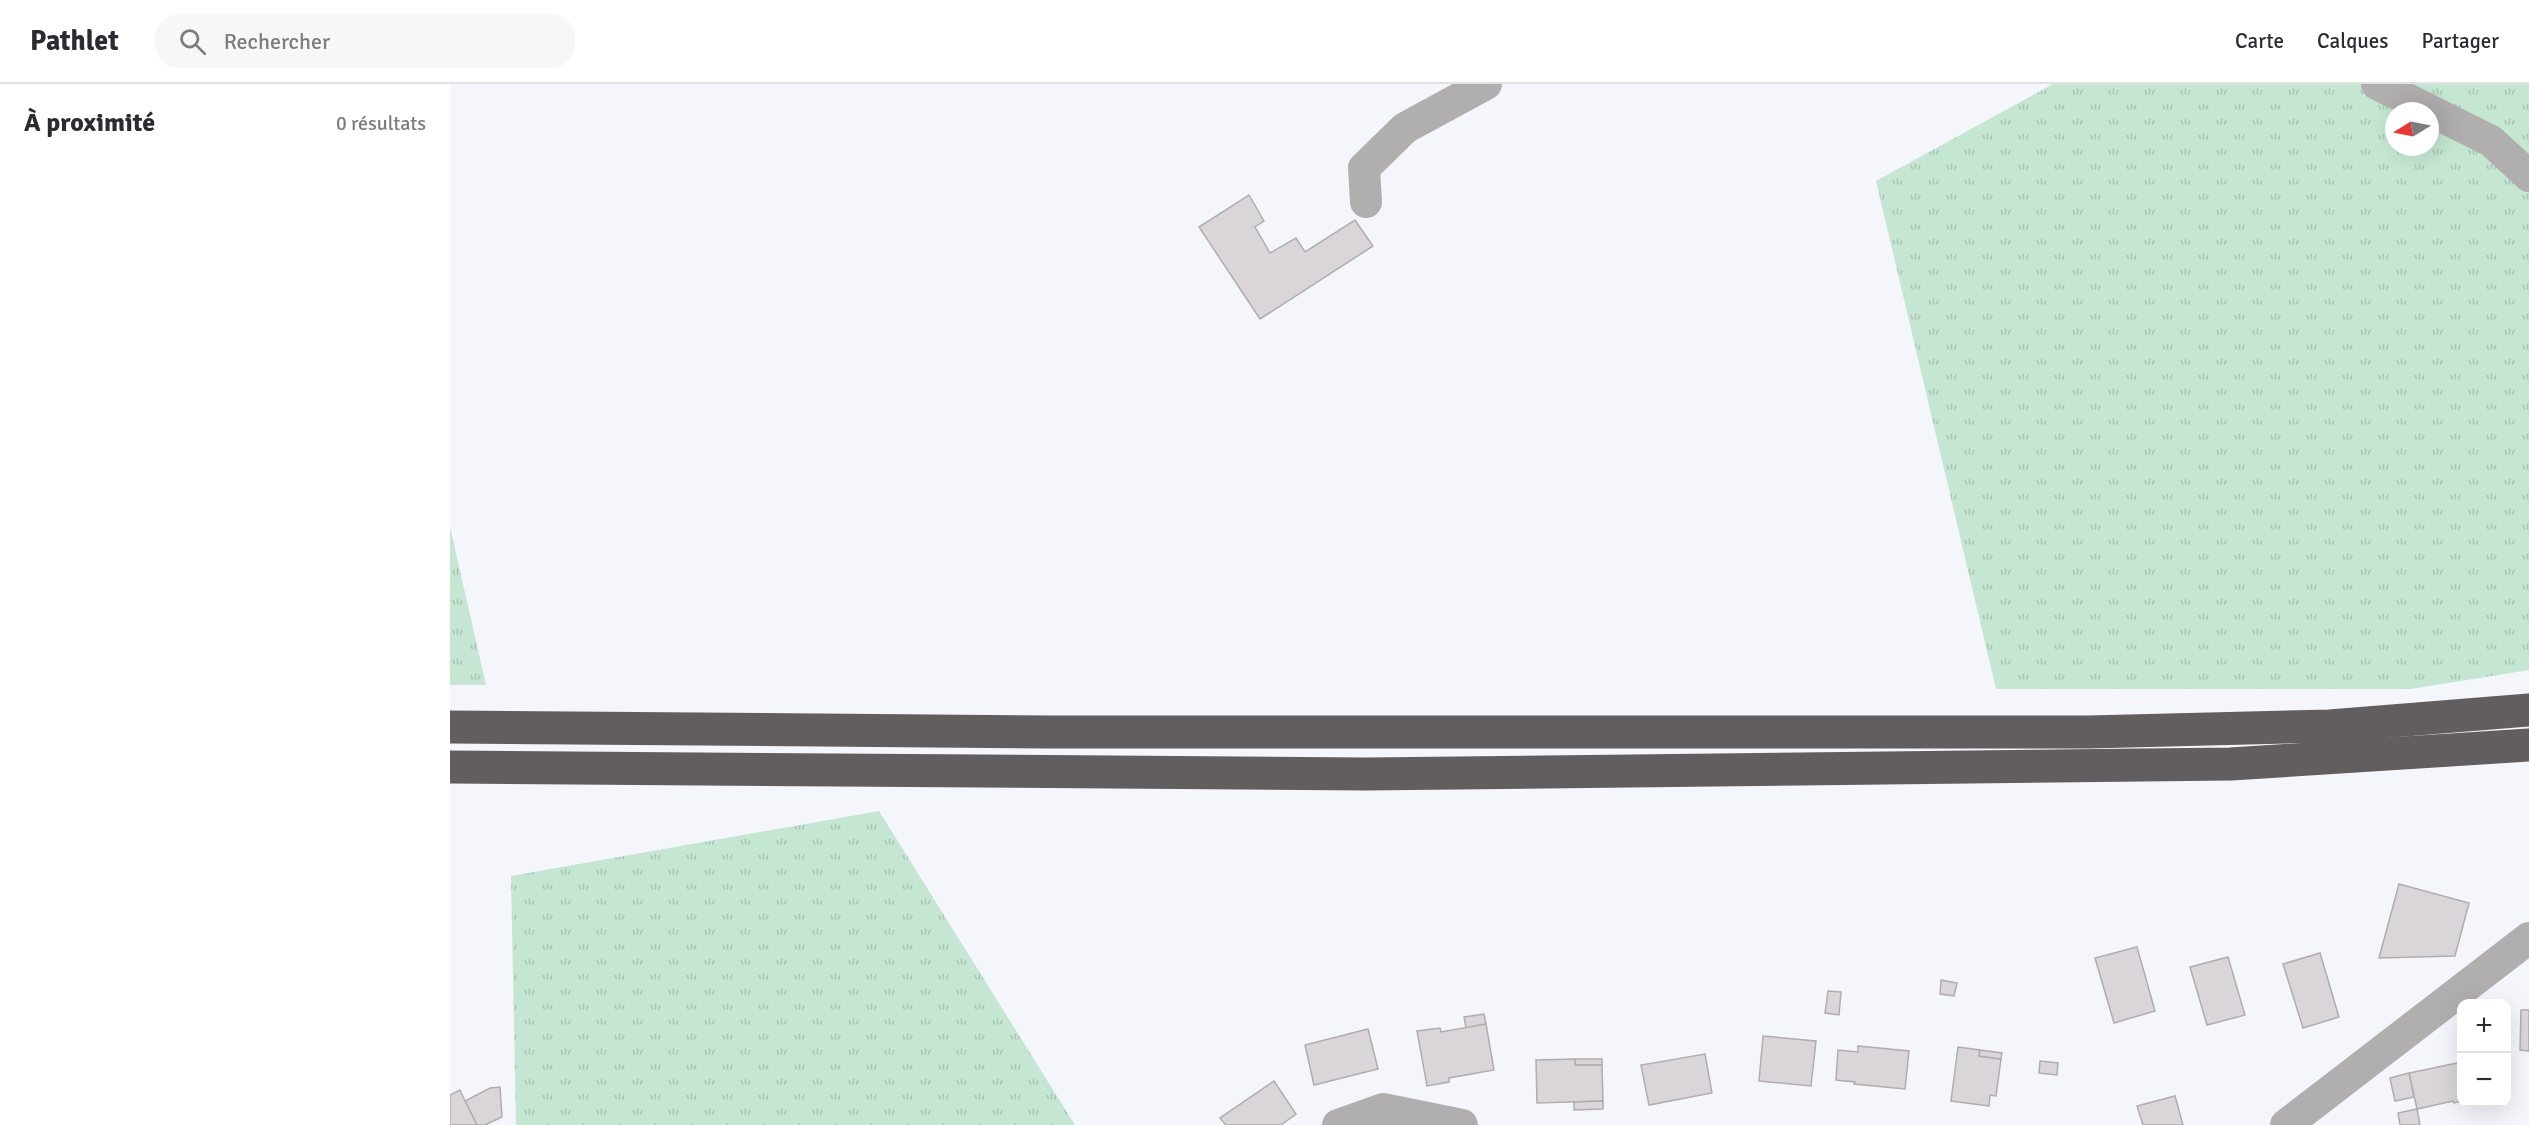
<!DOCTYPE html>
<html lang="fr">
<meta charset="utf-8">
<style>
:root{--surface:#fff;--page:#f7f7f7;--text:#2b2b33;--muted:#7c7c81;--line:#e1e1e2}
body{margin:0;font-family:Signika,sans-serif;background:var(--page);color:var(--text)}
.controls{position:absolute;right:18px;bottom:18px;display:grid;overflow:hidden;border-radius:12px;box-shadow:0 6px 24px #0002}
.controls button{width:54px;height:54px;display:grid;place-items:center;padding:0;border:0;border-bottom:2px solid var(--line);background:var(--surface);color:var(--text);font:30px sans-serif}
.compass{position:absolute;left:1935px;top:18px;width:54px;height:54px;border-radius:50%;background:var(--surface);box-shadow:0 6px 24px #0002;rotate:260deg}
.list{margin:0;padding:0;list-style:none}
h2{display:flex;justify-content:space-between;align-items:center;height:78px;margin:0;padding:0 24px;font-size:26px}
h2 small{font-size:20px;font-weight:400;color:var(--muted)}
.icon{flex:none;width:33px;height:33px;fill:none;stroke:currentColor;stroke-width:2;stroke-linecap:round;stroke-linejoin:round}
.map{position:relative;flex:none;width:2079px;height:1041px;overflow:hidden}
header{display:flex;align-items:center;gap:36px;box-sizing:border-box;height:84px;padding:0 30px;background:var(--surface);border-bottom:2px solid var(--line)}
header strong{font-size:28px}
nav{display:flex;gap:33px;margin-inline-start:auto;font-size:21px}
.search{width:420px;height:54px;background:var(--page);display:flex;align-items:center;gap:15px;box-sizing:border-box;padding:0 21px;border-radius:24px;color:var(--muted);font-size:22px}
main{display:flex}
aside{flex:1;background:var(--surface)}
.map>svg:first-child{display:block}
.grass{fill:url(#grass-tufts);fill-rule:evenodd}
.building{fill:#d9d5d9;stroke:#b0acb0;stroke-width:1.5}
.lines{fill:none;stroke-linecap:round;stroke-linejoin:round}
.minor{stroke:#b1aeaf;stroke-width:32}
.highway{stroke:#625d5e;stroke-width:33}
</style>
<header>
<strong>Pathlet</strong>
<div class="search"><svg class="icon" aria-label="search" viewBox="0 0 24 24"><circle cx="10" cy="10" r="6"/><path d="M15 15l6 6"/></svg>Rechercher</div>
<nav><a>Carte</a><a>Calques</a><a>Partager</a></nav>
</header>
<main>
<aside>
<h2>À proximité<small>0 résultats</small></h2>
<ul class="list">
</ul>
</aside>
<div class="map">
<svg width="2079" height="1041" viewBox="0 0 2079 1041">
<defs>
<pattern id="grass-tufts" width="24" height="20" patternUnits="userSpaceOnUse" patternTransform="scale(1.5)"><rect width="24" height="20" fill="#c4e6d2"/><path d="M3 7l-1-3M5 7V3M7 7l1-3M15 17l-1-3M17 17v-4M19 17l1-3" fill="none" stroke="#a8c5b4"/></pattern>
</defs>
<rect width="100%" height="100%" fill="#f5f6fb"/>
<g class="grass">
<path d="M1603 0H2079V586L1961 605H1546L1426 97ZM1944 27H1980V63H1944Z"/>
<path d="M0 443 36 601H0Z"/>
<path d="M429 727 625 1041H66L61 792Z"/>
</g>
<g class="building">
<path d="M799 111 814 137 805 143 820 169 846 154 855 168 905 136 923 162 810 235 749 143Z"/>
<path d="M1949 800 2019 819 2005 872 1929 874Z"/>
<path d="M1687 863 1705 927 1664 939 1645 874Z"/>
<path d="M1870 869 1889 933 1853 944 1833 880Z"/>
<path d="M1778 873 1795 931 1757 941 1740 883Z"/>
<path d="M1491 896 1507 899 1504 912 1490 910Z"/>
<path d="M1378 907 1391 908 1389 931 1375 929Z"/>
<path d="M2071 926H2079V967L2070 966Z"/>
<path d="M1034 930 1036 940 1016 944 1014 933Z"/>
<path d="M1036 940 1044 986 999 994V998L977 1002 967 947 990 944 991 948Z"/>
<path d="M918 945 928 985 864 1001 855 961Z"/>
<path d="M1313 952 1366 957 1361 1002 1309 997Z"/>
<path d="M1408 962 1459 967 1455 1005 1404 1000 1405 998 1386 996 1388 966 1408 968Z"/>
<path d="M1508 963 1530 966 1529 972 1551 975 1546 1012 1540 1011 1539 1022 1501 1017Z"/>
<path d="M1530 966 1552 969 1551 975 1529 972Z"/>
<path d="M1255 970 1262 1009 1199 1021 1191 981Z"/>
<rect x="1125" y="975" width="27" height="6"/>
<path d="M1125 975V981H1152L1153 1017 1087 1019 1086 976Z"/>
<path d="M1590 977 1608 979 1607 991 1589 989Z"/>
<path d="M2012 978V1017L2004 1019 2003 1017 1967 1025 1959 989Z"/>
<path d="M1959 989 1964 1013 1945 1017 1940 994Z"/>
<path d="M824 997 846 1030 831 1041H776L770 1034Z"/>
<path d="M50 1003 52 1033 35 1041H27L15 1017 40 1004Z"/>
<path d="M10 1006 15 1017 27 1041H0V1011Z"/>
<path d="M1725 1012 1733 1041H1693L1687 1022Z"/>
<path d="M1153 1017V1025L1124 1026V1018Z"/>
<path d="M1967 1025 1970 1041H1950L1948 1029Z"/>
</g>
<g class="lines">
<g class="minor">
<path d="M1927 0 2041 57 2079 92"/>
<path d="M916 118 914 84 955 44 1036 0"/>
<path d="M888 1041 933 1025 1012 1041"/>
<path d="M1836 1041 2079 854"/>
</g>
<g class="highway">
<path d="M0 643 601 648H1639L1880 642 2079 626"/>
<path d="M0 683 916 690 1781 680 2079 661"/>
</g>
</g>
</svg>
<div class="controls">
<button>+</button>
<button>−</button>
</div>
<svg class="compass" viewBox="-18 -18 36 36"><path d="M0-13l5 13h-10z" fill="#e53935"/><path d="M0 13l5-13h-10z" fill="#7c7c81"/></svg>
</div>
</main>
